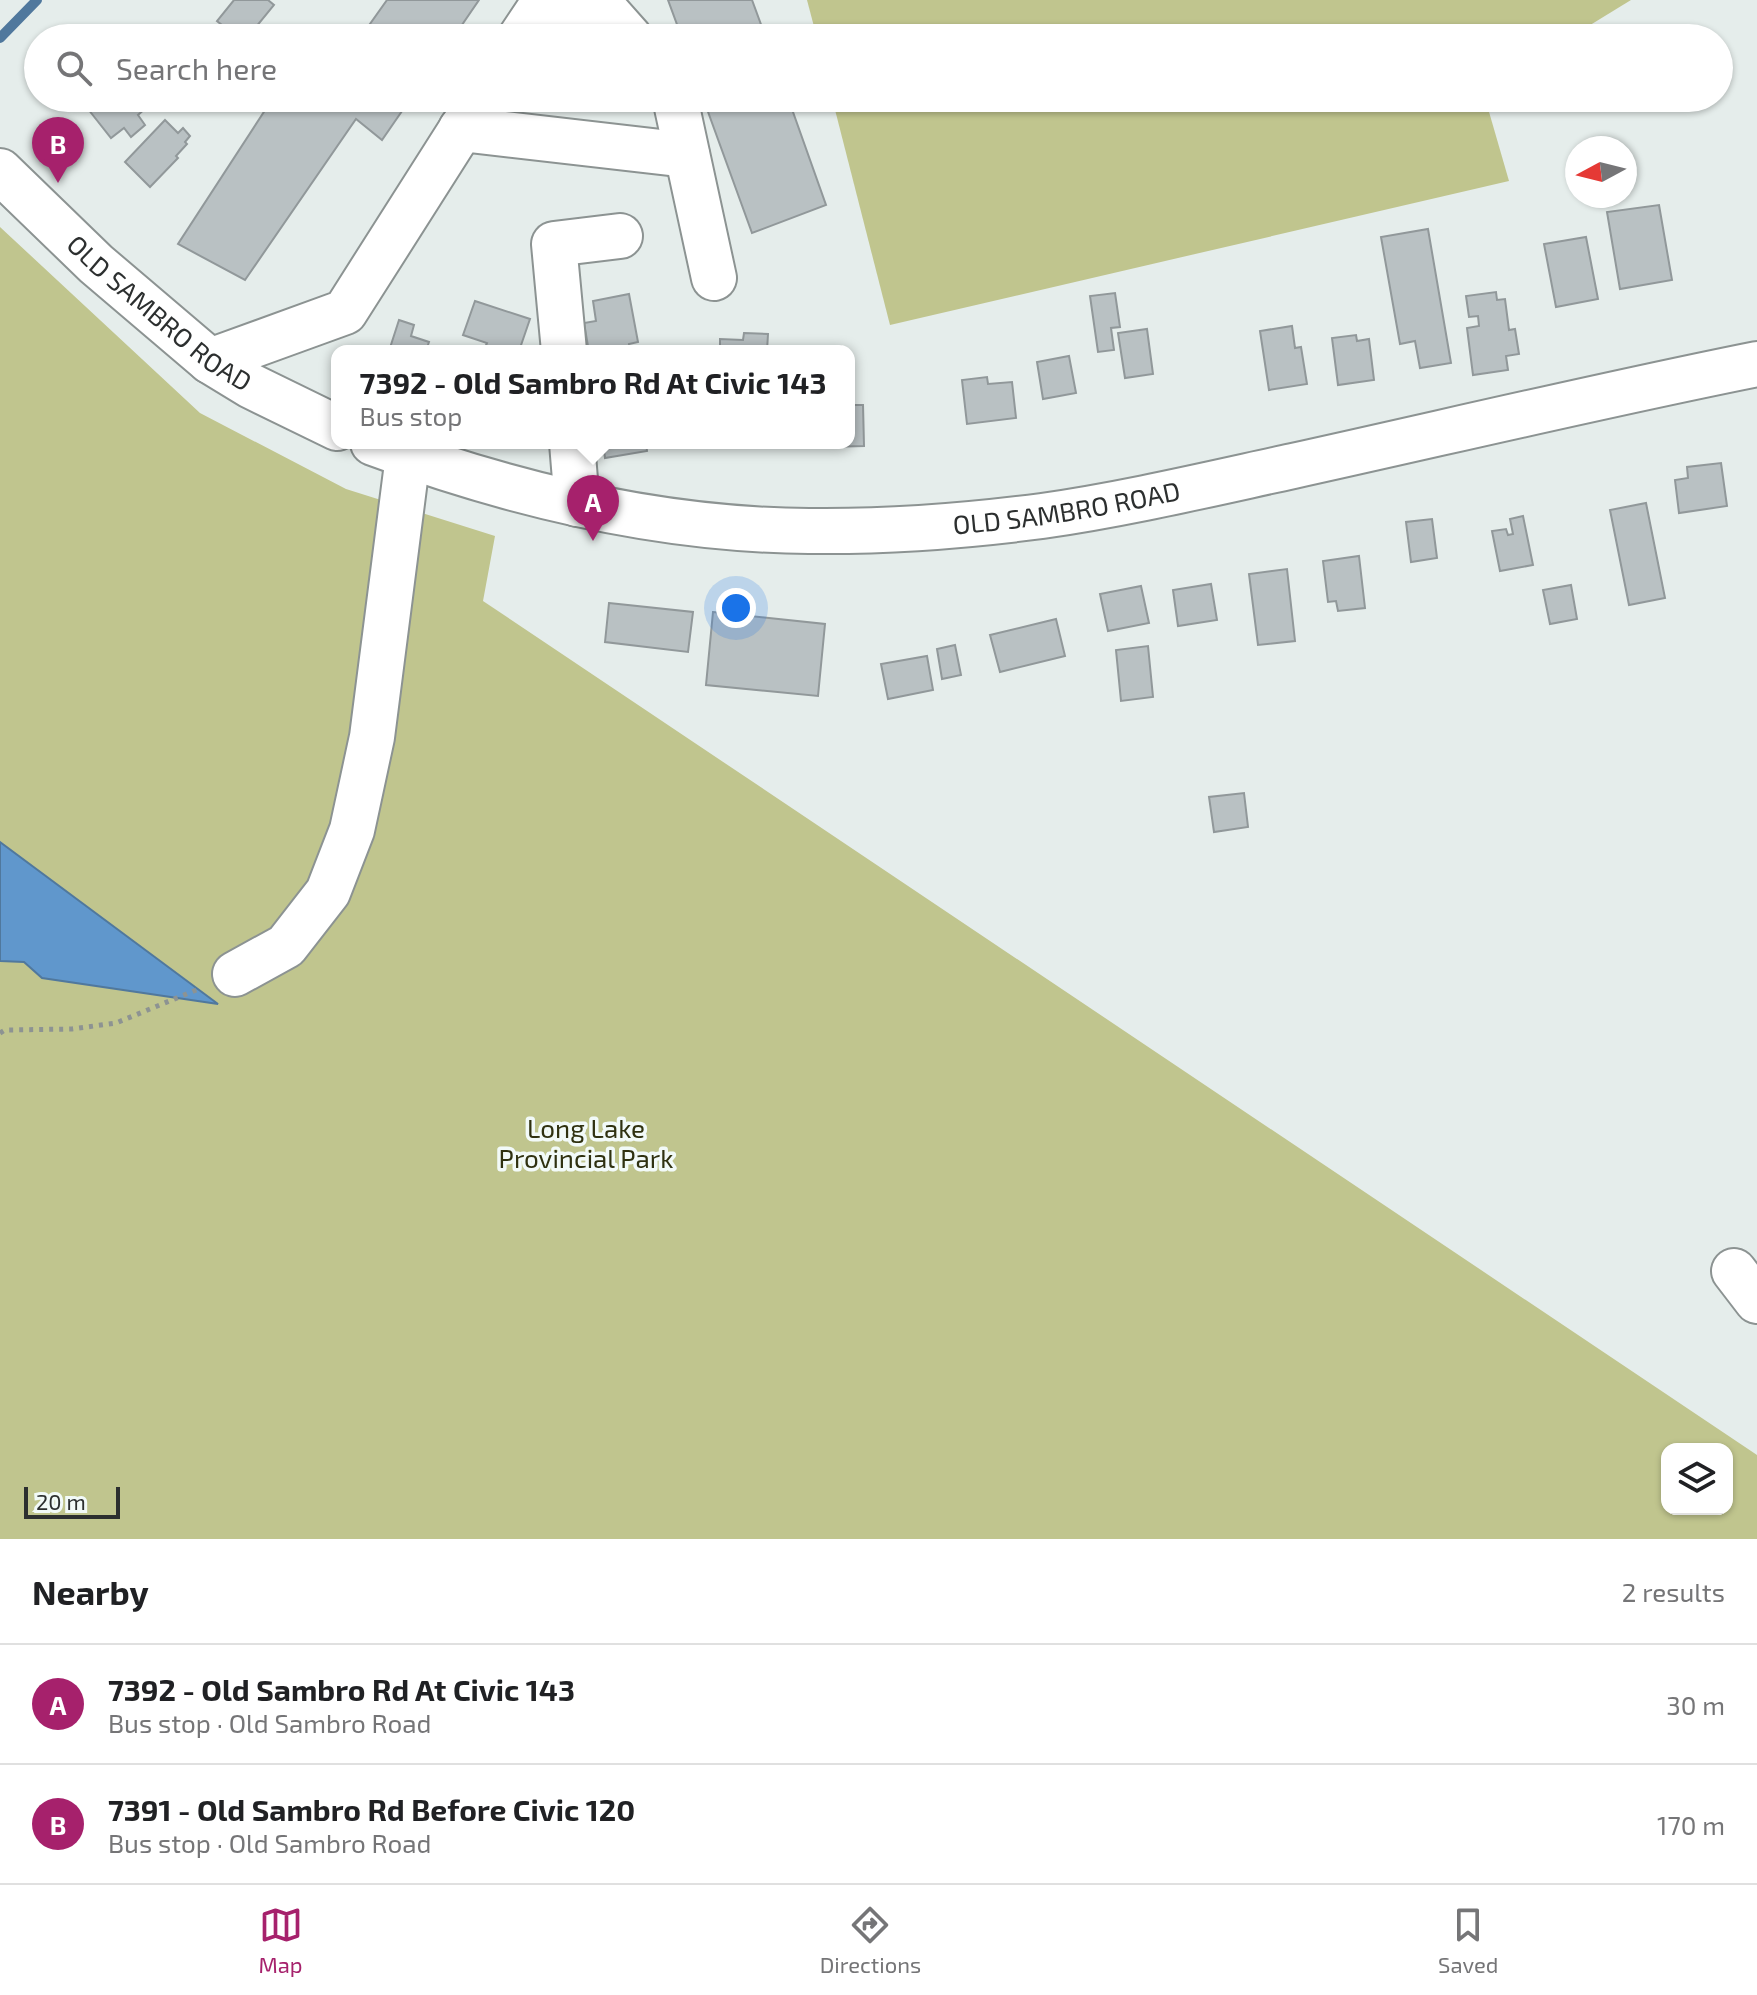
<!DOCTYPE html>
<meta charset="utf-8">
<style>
:root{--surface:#fff;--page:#f2f2f2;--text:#202124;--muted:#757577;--line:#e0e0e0;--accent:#a6216c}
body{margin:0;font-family:"Exo 2",sans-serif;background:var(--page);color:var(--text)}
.controls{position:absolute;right:24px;bottom:24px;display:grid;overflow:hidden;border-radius:16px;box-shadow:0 2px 6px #0004}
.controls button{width:72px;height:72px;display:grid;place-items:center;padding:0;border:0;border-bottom:2px solid var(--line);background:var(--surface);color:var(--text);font:40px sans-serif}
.compass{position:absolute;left:1565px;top:136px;width:72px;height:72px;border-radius:50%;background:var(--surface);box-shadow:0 2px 6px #0004;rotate:263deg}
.scale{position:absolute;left:24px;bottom:20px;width:96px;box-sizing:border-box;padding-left:8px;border:4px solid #2c2f2f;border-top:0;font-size:22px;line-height:28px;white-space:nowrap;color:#2c2f2f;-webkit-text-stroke:6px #f2faf8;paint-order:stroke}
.you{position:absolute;left:736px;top:608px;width:28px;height:28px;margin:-20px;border:6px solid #fff;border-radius:50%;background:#1a73e8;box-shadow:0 0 0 12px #1a73e833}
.badge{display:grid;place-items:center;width:52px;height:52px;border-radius:50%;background:var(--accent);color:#fff;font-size:26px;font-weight:700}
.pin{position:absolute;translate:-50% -66px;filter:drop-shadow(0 2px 4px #0008)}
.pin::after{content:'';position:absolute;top:42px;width:28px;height:24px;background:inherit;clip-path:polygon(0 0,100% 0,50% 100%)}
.popup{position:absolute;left:331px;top:345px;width:524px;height:104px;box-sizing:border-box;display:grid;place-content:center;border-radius:16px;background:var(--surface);filter:drop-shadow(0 2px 6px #0005);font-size:26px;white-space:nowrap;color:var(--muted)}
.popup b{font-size:30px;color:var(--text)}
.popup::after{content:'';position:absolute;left:50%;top:100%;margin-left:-16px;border:16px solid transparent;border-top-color:var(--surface)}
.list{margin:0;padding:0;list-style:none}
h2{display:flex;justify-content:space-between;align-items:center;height:104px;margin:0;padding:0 32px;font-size:34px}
h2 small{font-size:26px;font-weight:400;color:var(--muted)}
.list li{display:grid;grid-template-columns:52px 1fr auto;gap:24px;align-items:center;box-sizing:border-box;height:120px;padding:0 32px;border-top:2px solid var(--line)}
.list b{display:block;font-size:30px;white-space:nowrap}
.list p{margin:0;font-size:26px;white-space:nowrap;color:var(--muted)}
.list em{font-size:26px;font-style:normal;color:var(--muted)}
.icon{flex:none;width:44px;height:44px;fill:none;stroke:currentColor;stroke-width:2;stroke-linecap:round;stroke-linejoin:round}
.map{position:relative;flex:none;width:1757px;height:1539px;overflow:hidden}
.search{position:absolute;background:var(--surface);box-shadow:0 2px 6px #0004;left:24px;right:24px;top:24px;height:88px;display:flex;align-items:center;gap:20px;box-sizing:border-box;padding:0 28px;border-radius:44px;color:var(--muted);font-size:30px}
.sheet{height:344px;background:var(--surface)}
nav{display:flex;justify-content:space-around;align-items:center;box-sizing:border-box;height:112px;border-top:2px solid var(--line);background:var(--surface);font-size:22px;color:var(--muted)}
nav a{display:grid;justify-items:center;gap:4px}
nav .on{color:var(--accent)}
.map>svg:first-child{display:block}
.green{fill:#c0c58e;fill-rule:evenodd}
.water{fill:#6097cc;stroke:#50789d;stroke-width:2}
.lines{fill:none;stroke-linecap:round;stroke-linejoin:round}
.stream{stroke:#50789d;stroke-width:10}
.building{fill:#b9c1c3;stroke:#91989a;stroke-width:2}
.minor-casing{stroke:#8c9392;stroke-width:48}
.major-casing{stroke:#8c9392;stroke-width:48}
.path{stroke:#8d9392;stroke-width:5;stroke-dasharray:4 6;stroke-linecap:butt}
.minor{stroke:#fff;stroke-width:44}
.major{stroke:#fff;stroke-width:44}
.labels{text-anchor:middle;stroke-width:7;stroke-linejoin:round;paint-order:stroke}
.street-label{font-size:26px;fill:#2c2f2f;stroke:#f2faf8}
.park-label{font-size:26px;fill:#2f3110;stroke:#f2faf8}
</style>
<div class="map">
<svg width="1757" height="1539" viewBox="0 0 1757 1539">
<rect width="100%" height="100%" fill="#e5edeb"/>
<g class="green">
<path d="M807 0H1631L1569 38H817Z"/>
<path d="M832 98H1485L1509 181 890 325Z"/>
<path d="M0 227 200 413 346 489 495 536 483 601 1757 1455V1539H0V961L24 962 216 1003 0 842ZM1667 1449H1727V1509H1667Z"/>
</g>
<path class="water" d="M0 842 218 1004 42 978 24 962 0 961Z"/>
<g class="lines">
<path class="stream" d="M0 38 37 0"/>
</g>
<g class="building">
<path d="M234 0H268L274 5 247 38H238L217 21Z"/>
<path d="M387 0H479L453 38H360Z"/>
<path d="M668 0H752L766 38H682Z"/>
<path d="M101 98H138L146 108 138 115 145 125 131 137 124 128 111 138 88 109Z"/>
<path d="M273 98H411L382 140 356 119 245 280 178 244Z"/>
<path d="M703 98H788L826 205 752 233Z"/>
<path d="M165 120 178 133 183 128 190 136 185 142 187 144 176 156 178 158 150 187 125 162Z"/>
<path d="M1659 205 1672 280 1620 289 1607 212Z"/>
<path d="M1428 229 1451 363 1420 368 1415 341 1400 344 1381 237Z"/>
<path d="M1586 237 1598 299 1556 307 1544 244Z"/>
<path d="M1496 292 1497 300 1505 299 1509 330 1515 329 1519 354 1506 356 1508 370 1473 375 1467 328 1479 326 1478 316 1469 317 1466 296Z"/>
<path d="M1115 293 1120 327 1111 328 1114 350 1098 352 1090 296Z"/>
<path d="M629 294 638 342 629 344 630 351H576V347L588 346 584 323 596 321 593 301Z"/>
<path d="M475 301 530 319 519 351H487L484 350 487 343 463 335Z"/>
<path d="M399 320 414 325 411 336 429 342 426 351H389Z"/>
<path d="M1292 326 1295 348 1301 347 1307 384 1269 390 1260 331Z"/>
<path d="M1147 329 1153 374 1125 378 1118 333Z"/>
<path d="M744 333 768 334 767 351H720V339L743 340Z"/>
<path d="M1356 335 1357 341 1369 339 1374 380 1338 385 1332 338Z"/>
<path d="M1069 356 1076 393 1043 399 1037 362Z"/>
<path d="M987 377 988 384 1012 382 1016 418 967 424 962 380Z"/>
<path d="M849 405H863L864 446 826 447V443H849Z"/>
<path d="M603 443H646L647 451 605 458Z"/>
<path d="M1721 463 1727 506 1679 513 1675 480 1688 478 1687 467Z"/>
<path d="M1646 503 1665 598 1629 605 1610 510Z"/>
<path d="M1523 516 1533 565 1500 571 1492 531 1506 529 1508 535 1513 534 1510 519Z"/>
<path d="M1432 519 1437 558 1411 562 1406 522Z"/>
<path d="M1359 556 1365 608 1338 611 1336 601 1328 602 1323 561Z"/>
<path d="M1287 569 1295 641 1258 645 1249 574Z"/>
<path d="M1211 584 1217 620 1178 626 1173 590Z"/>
<path d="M1571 585 1577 619 1550 624 1543 590Z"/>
<path d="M1141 586 1149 623 1108 631 1100 594Z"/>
<path d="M609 603 693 612 688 652 605 642Z"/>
<path d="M713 612 825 624 818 696 706 685Z"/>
<path d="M1056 619 1065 656 1000 672 990 635Z"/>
<path d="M955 645 961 675 942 679 937 649Z"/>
<path d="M1148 646 1153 697 1121 701 1116 650Z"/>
<path d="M927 656 933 690 888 699 881 664Z"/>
<path d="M1244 793 1248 827 1214 832 1209 797Z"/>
</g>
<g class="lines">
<defs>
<g id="minor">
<path d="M520 38 538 11H606L630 38"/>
<path d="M675 98 714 278"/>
<path d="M461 129 687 155"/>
<path d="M564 351 554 244 620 236"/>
<path d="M210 361 345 312 481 98"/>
<path d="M572 443 577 504"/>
<path d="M235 974 286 946 328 892 352 830 372 737 408 456"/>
<path d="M1734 1271 1757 1301"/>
</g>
<g id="major">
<path id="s1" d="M0 171 96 264 210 361 251 386 337 428"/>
<path id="s2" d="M373 443C513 495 659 530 809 531 887 532 965 526 1042 516 1126 504 1210 484 1293 466 1447 432 1602 395 1757 364"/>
</g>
</defs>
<use href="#minor" class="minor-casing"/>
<use href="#major" class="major-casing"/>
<path class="path" d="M0 1033 5 1030 72 1029 116 1023 201 988"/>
<use href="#minor" class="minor"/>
<use href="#major" class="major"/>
</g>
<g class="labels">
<g class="street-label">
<text dy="9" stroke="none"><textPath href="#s1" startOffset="214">OLD SAMBRO ROAD</textPath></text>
<text dy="9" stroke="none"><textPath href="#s2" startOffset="706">OLD SAMBRO ROAD</textPath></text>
</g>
<g class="park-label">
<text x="586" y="1138">Long Lake<tspan x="586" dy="30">Provincial Park</tspan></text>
</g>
</g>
</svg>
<div class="controls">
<button><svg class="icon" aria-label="layers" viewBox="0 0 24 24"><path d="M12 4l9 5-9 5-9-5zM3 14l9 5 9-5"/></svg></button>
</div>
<svg class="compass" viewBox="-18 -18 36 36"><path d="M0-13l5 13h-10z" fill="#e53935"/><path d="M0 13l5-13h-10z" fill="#757577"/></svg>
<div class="scale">20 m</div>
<div class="you"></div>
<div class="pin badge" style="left:593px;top:541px">A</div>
<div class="popup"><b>7392 - Old Sambro Rd At Civic 143</b>Bus stop</div>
<div class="pin badge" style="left:58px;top:183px">B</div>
<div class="search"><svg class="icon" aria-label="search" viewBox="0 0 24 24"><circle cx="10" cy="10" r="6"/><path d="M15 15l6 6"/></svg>Search here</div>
</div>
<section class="sheet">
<h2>Nearby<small>2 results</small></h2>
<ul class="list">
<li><span class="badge">A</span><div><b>7392 - Old Sambro Rd At Civic 143</b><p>Bus stop · Old Sambro Road</p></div><em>30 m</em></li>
<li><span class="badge">B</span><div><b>7391 - Old Sambro Rd Before Civic 120</b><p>Bus stop · Old Sambro Road</p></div><em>170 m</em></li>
</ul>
</section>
<nav>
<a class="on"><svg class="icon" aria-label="map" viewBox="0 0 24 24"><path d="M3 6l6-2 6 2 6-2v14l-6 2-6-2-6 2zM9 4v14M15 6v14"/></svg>Map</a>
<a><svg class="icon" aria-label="directions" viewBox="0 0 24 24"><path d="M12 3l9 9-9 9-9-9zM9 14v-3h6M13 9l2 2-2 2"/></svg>Directions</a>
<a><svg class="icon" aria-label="saved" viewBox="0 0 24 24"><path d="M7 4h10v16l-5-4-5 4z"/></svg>Saved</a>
</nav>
